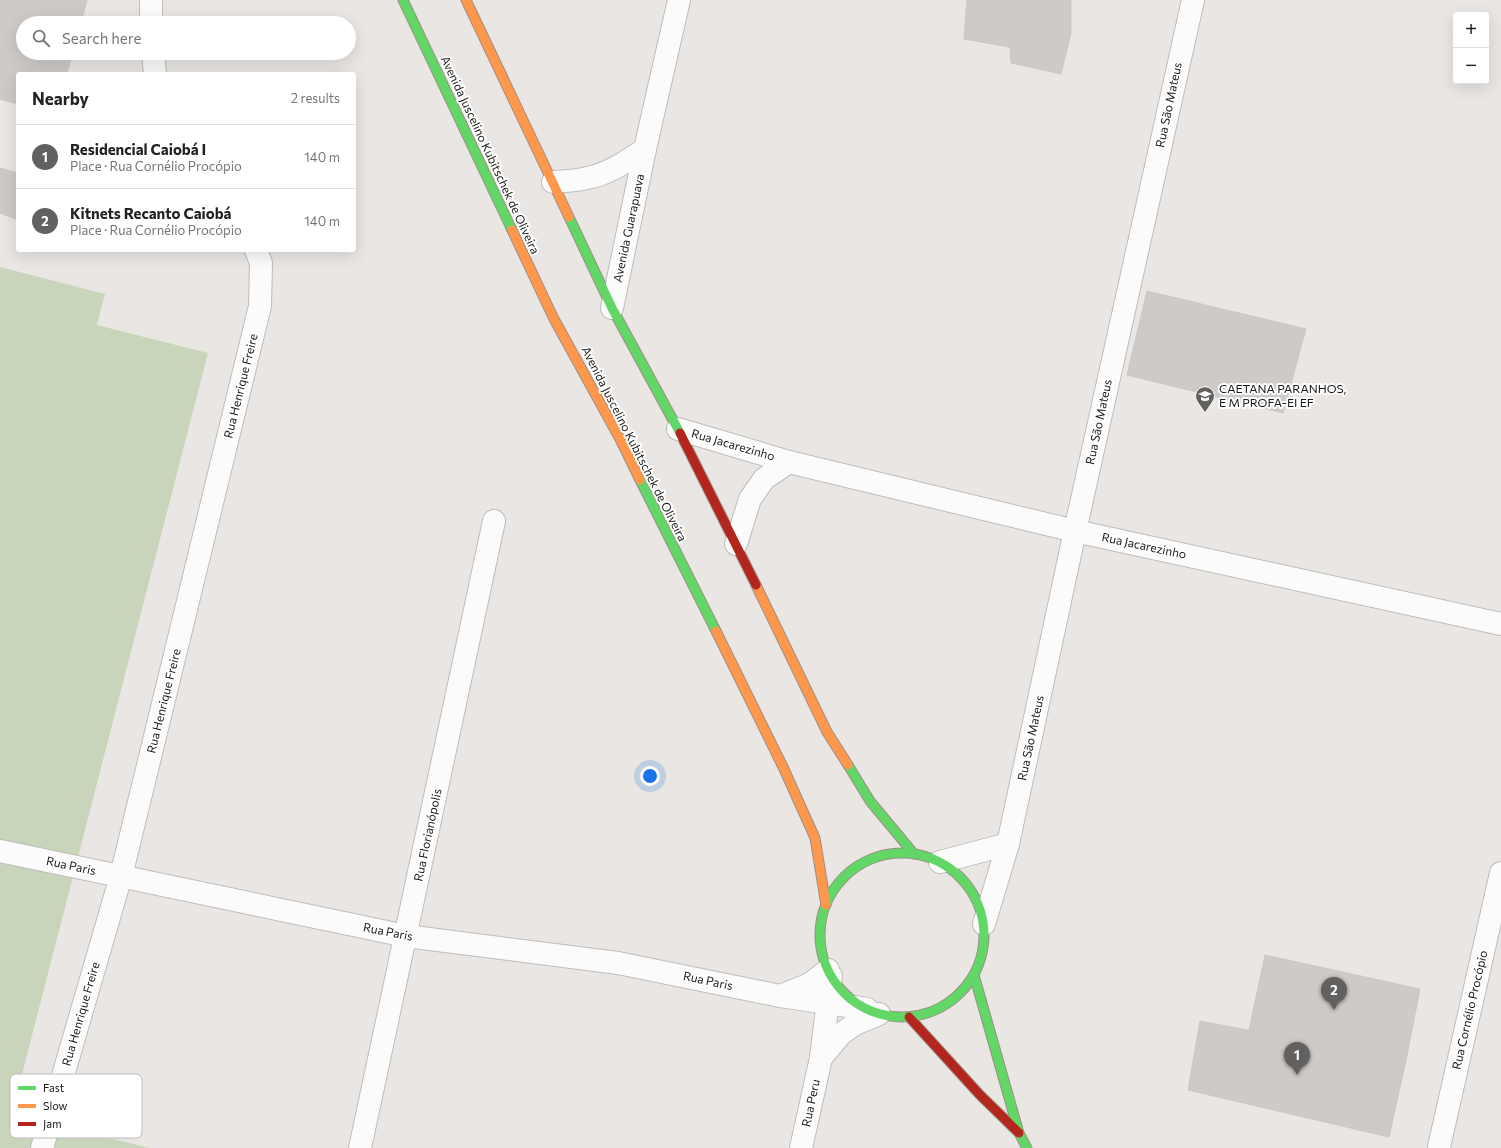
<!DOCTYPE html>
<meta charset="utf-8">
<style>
:root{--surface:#fff;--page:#f6f6f6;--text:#222;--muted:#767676;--line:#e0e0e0;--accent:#626160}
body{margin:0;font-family:Commissioner,sans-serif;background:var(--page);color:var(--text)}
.controls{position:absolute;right:12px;top:12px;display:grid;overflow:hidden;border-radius:4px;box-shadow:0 4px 16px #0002}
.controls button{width:36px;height:36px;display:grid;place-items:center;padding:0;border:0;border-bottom:1px solid var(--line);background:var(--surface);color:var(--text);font:20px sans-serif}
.you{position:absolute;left:650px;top:776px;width:14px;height:14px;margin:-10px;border:3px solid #fff;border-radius:50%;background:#1a73e8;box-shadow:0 0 0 6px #1a73e833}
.badge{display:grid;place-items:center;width:26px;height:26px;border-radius:50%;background:var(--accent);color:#fff;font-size:13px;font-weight:700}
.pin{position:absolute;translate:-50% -33px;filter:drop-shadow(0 1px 2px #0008)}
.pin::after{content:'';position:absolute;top:21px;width:14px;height:12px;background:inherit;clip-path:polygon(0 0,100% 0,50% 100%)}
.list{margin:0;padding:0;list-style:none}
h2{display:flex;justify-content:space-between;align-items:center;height:52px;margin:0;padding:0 16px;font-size:17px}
h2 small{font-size:13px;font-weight:400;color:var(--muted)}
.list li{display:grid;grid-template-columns:26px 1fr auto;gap:12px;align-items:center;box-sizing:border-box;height:64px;padding:0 16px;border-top:1px solid var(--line)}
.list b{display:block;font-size:15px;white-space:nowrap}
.list p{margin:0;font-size:13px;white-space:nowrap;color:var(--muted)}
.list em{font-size:13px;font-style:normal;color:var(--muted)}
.icon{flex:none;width:22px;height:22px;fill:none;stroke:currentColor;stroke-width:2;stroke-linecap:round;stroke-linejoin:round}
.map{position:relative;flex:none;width:1501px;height:1148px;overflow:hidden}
.search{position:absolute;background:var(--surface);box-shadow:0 4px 16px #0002;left:16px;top:16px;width:340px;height:44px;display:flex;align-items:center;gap:10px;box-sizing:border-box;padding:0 14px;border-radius:22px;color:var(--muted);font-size:15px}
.panel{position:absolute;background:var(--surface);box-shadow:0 4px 16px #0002;left:16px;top:72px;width:340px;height:180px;border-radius:4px}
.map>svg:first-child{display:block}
.forest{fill:#c9d5ba}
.building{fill:#cecac8;stroke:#ccc7c5}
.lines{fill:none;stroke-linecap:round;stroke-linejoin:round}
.street-casing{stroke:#bebdbb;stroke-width:24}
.fast-casing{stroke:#9c9083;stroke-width:11}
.slow-casing{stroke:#9c9083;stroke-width:11}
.jam-casing{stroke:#9c9083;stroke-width:11}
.street{stroke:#fcfbfb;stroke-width:22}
.fast{stroke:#63d668;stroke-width:9}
.slow{stroke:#ff974d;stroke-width:9}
.jam{stroke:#b3261e;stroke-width:9}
.labels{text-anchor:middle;stroke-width:4;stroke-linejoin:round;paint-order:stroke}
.street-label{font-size:12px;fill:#1a1a1a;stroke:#fff}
.poi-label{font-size:12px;fill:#1a1a1a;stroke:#fff;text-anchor:start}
.key{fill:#fff;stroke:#bababa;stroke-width:1}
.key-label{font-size:11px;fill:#1a1a1a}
</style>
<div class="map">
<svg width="1501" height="1148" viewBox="0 0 1501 1148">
<rect width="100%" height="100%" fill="#e9e6e3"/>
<path class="forest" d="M0 267 105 294 97 325 208 353 12 1113 149 1148H0Z"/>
<g class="building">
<path d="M0 0H87L81 23H23V52L0 45Z"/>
<path d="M967 0H1071V33L1061 74 1011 63 1010 47 964 39Z"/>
<path d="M0 45 69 67 66 74H18V104L0 99Z"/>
<path d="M25 53H72L69 67Z"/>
<path d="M0 168 18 173V220L0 213Z"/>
<path d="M1147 291 1306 329 1283 413 1127 375Z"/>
<path d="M1265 955 1420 989 1406 1060 1249 1030Z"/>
<path d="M1200 1021 1406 1060 1389 1137 1188 1090Z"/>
</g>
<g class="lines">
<defs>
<g id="street">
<path d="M151 23V0"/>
<path d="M153 53 155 74"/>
<path d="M553 182C564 181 576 181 587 178 609 174 627 161 645 149"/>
<path d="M612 308 645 149 679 0"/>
<path d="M678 429 789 462 1075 531 1501 624"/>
<path d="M736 544 750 499 764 479 789 462"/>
<path d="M0 851 406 936 618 963 780 996 867 1009"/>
<path d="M940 862 1008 844"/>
<path d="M984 924 1008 844 1075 531 1193 0"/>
<path d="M783 995 810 984 828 970"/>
<path d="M821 1058 841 1034 855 1024 879 1014"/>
<path d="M1439 1147 1501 873"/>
<path d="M42 1148 121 876 260 306 261 263 256 250"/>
<path d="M360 1148 494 521"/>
<path d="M801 1148 821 1058 831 976"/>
</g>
<g id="fast">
<path d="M403 0 512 230"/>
<path d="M569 217 612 308 680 433"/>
<path d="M640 480 716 631"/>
<path d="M848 765 870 801 914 854"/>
<circle cx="902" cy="935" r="82"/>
<path d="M974 975 1019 1133 1027 1148"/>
</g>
<g id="slow">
<path d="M466 0 569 217"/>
<path d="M512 230 554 319 620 439 640 480"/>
<path d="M756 585 827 732 848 765"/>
<path d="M716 631 784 769 815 838 826 905"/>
</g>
<g id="jam">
<path d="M680 433 756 585"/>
<path d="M909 1017 980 1095 1019 1133"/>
</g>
</defs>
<use href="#street" class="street-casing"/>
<use href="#fast" class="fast-casing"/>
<use href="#slow" class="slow-casing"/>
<use href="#jam" class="jam-casing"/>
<use href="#street" class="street"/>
<use href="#fast" class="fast"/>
<use href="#slow" class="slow"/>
<use href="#jam" class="jam"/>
</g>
<defs>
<symbol id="school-pin" viewBox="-11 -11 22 30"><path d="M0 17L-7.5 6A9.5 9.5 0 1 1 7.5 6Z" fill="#626160" stroke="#fff"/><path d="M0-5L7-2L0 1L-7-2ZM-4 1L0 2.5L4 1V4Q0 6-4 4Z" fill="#fff"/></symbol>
</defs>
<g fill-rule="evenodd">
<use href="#school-pin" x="1194" y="385" width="22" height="30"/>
</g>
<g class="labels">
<g class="street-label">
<text transform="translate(1169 105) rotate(-78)" y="4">Rua São Mateus</text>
<text transform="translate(490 155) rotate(65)" y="4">Avenida Juscelino Kubitschek de Oliveira</text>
<text transform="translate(629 228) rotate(-78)" y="4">Avenida Guarapuava</text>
<text transform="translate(241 386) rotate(-76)" y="4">Rua Henrique Freire</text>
<text transform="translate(1099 422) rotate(-78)" y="4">Rua São Mateus</text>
<text transform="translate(634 444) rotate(63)" y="4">Avenida Juscelino Kubitschek de Oliveira</text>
<text transform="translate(733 445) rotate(16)" y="4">Rua Jacarezinho</text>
<text transform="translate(1144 546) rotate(12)" y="4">Rua Jacarezinho</text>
<text transform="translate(164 701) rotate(-76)" y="4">Rua Henrique Freire</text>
<text transform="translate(1031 738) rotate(-78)" y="4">Rua São Mateus</text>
<text transform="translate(428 835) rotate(-78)" y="4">Rua Florianópolis</text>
<text transform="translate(71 866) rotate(12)" y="4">Rua Paris</text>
<text transform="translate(388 932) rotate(11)" y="4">Rua Paris</text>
<text transform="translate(708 981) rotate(12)" y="4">Rua Paris</text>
<text transform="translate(1470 1010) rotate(-77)" y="4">Rua Cornélio Procópio</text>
<text transform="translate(81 1014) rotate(-74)" y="4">Rua Henrique Freire</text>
<text transform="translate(811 1103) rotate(-78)" y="4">Rua Peru</text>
</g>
<g class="poi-label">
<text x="1219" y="393">CAETANA PARANHOS,<tspan x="1219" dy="14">E M PROFA-EI EF</tspan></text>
</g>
</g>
<rect x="10" y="1074" width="132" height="64" rx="6" class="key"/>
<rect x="18" y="1086" width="18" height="4" fill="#63d668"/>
<rect x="18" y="1104" width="18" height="4" fill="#ff974d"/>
<rect x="18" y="1122" width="18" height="4" fill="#b3261e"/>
<g class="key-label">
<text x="43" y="1092">Fast</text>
<text x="43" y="1110">Slow</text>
<text x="43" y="1128">Jam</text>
</g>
</svg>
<div class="controls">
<button>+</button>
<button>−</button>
</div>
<div class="you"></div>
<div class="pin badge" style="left:1297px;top:1075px">1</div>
<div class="pin badge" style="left:1334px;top:1010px">2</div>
<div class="search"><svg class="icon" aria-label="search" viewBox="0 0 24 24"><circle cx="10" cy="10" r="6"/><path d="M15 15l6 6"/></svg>Search here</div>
<section class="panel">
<h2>Nearby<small>2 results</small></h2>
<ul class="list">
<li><span class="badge">1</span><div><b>Residencial Caiobá I</b><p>Place · Rua Cornélio Procópio</p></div><em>140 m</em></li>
<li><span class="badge">2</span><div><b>Kitnets Recanto Caiobá</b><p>Place · Rua Cornélio Procópio</p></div><em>140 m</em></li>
</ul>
</section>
</div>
